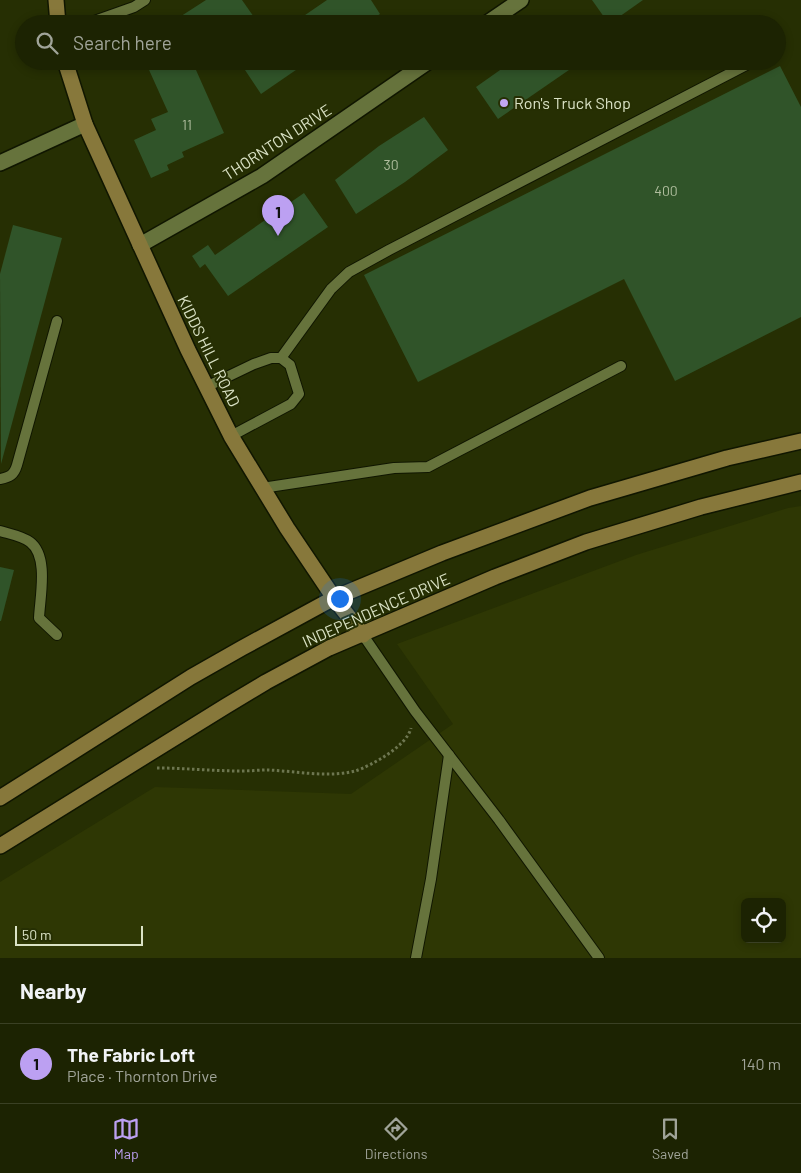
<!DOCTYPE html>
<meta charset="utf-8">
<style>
:root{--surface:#1c2302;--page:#252b0c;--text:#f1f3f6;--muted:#a0a499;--line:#3a4024;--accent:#bca0f2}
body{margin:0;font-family:Barlow,sans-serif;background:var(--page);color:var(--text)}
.controls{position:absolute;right:15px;bottom:15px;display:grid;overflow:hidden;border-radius:8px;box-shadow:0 2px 8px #0003}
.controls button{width:45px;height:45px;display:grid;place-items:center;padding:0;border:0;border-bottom:1px solid var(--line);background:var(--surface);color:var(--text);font:25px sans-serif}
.scale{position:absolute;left:15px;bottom:12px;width:128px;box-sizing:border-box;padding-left:5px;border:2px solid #dae2c5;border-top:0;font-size:14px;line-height:18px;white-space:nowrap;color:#dae2c5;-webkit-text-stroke:4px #262f03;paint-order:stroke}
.you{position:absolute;left:339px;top:598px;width:18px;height:18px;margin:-12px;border:4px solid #fff;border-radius:50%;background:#1a73e8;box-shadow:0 0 0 8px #1a73e833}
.badge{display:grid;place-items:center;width:32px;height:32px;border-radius:50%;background:var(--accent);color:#111;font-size:16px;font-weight:700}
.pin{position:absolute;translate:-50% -41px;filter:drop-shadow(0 1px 2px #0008)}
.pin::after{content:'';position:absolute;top:26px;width:18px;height:15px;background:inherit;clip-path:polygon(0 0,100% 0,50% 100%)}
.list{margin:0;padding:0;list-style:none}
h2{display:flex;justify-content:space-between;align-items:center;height:65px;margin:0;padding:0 20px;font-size:21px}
h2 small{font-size:16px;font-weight:400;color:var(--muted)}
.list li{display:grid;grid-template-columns:32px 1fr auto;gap:15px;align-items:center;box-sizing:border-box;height:80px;padding:0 20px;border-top:1px solid var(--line)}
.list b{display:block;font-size:19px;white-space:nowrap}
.list p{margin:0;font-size:16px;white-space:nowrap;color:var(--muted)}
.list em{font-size:16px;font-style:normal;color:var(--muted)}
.icon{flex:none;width:28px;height:28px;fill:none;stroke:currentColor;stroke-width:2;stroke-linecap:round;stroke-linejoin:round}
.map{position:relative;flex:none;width:801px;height:958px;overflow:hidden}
.search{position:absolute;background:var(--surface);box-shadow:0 2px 8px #0003;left:15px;right:15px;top:15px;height:55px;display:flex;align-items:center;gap:12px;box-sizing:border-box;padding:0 18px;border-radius:28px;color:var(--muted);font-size:19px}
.sheet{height:145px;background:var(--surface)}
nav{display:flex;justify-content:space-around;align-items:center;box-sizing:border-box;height:70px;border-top:1px solid var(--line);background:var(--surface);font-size:14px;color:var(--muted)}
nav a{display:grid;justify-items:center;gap:2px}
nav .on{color:var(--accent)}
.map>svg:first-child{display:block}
.built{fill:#2e3704;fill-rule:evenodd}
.building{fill:#305429}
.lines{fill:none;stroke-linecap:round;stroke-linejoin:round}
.lane-casing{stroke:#101600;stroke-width:12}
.street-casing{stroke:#101600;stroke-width:18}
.secondary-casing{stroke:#101600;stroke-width:18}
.path{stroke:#6d7650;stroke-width:3;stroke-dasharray:2.5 2.5;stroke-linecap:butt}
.lane{stroke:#66733c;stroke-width:10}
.street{stroke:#66733c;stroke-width:15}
.secondary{stroke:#87783b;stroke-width:15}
.poi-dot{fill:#c2a7f2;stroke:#262f03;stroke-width:2}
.labels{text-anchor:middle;stroke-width:4;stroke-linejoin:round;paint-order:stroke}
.number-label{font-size:14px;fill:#b0be9e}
.poi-label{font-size:16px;fill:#dae2c5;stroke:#262f03;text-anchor:start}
.street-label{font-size:16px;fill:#dae2c5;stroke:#262f03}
</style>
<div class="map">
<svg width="801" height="958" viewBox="0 0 801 958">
<rect width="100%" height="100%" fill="#262f03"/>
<path class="built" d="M801 506V958H0V882L155 787 351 794 453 724 397 644 636 555 788 508ZM745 902H782V939H745Z"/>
<g class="building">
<path d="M206 0H242L256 20 250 24H177L175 20Z"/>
<path d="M327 0H371L380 14 365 24H292Z"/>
<path d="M592 0H643L609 24Z"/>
<path d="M575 19 578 24H568Z"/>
<path d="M145 61H192L224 133 182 152 184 157 167 165 169 170 151 178 134 140 156 130 151 119 168 112Z"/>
<path d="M258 61H309L261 94 245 70Z"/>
<path d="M513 61H582L498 119 476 87Z"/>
<path d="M780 66 801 107V317L675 381 624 279 418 382 364 275Z"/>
<path d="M424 117 448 150 405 182 356 214 335 180 379 146Z"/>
<path d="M304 193 328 227 228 296 205 264 200 268 192 256 208 245 215 255Z"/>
<path d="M13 225 62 238 1 464 0 274Z"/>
<path d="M0 567 14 570 1 621H0Z"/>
</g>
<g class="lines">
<defs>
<g id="lane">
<path d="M86 24 134 7 145 0"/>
<path d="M281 358 331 289 349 272 389 250 754 61"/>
<path d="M206 387 254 364 271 358H281L290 365 299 394 291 404 231 436"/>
<path d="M0 479C10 477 14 475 17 465L57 321"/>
<path d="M262 488 394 468 428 467 621 366"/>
<path d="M0 531C10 534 22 536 30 542 49 556 40 597 39 618L57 635"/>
<path d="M363 635 415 711 499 820 599 958"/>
<path d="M416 958 431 879 449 755"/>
</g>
<g id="street">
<path d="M486 24 521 0"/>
<path d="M0 163 85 124"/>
<path d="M140 245 262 176 429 61"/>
</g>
<g id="secondary">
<path d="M56 0 58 24"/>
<path d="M65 61 85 124 188 350 231 436 287 528 334 598 363 635"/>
<path d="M0 798 191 677 242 648 334 598 442 553 590 498 727 458 801 441"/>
<path d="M0 846 226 706 266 682 329 648 495 577 586 542 701 507 801 482"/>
</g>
</defs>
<use href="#lane" class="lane-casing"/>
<use href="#street" class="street-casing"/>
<use href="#secondary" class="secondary-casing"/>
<path class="path" d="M157 768C185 768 213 771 241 771 250 771 259 770 267 770 296 771 327 778 355 771 371 766 407 746 411 728"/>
<use href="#lane" class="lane"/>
<use href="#street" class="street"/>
<use href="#secondary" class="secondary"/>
</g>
<circle class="poi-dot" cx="504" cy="103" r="5"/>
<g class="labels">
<g class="number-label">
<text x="187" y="130">11</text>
<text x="391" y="170">30</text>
<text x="666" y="196">400</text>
</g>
<g class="poi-label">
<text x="514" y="109">Ron's Truck Shop</text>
</g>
<g class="street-label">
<text transform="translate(277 142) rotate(-33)" y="6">THORNTON DRIVE</text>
<text transform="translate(209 351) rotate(64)" y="6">KIDDS HILL ROAD</text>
<text transform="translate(376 610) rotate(-24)" y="6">INDEPENDENCE DRIVE</text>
</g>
</g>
</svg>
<div class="controls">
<button><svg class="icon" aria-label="locate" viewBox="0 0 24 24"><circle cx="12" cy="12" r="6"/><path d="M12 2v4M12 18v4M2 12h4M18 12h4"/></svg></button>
</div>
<div class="scale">50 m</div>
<div class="you"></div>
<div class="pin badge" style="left:278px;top:236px">1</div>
<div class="search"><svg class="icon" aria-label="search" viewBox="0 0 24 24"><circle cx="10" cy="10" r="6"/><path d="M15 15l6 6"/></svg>Search here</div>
</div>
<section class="sheet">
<h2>Nearby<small></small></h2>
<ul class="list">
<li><span class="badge">1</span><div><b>The Fabric Loft</b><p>Place · Thornton Drive</p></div><em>140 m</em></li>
</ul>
</section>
<nav>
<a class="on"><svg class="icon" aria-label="map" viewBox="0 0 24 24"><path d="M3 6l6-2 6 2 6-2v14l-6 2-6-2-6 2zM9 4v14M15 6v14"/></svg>Map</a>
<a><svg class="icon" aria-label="directions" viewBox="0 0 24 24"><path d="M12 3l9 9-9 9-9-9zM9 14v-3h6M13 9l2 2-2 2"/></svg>Directions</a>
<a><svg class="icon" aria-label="saved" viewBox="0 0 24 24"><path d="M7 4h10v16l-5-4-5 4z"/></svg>Saved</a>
</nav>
